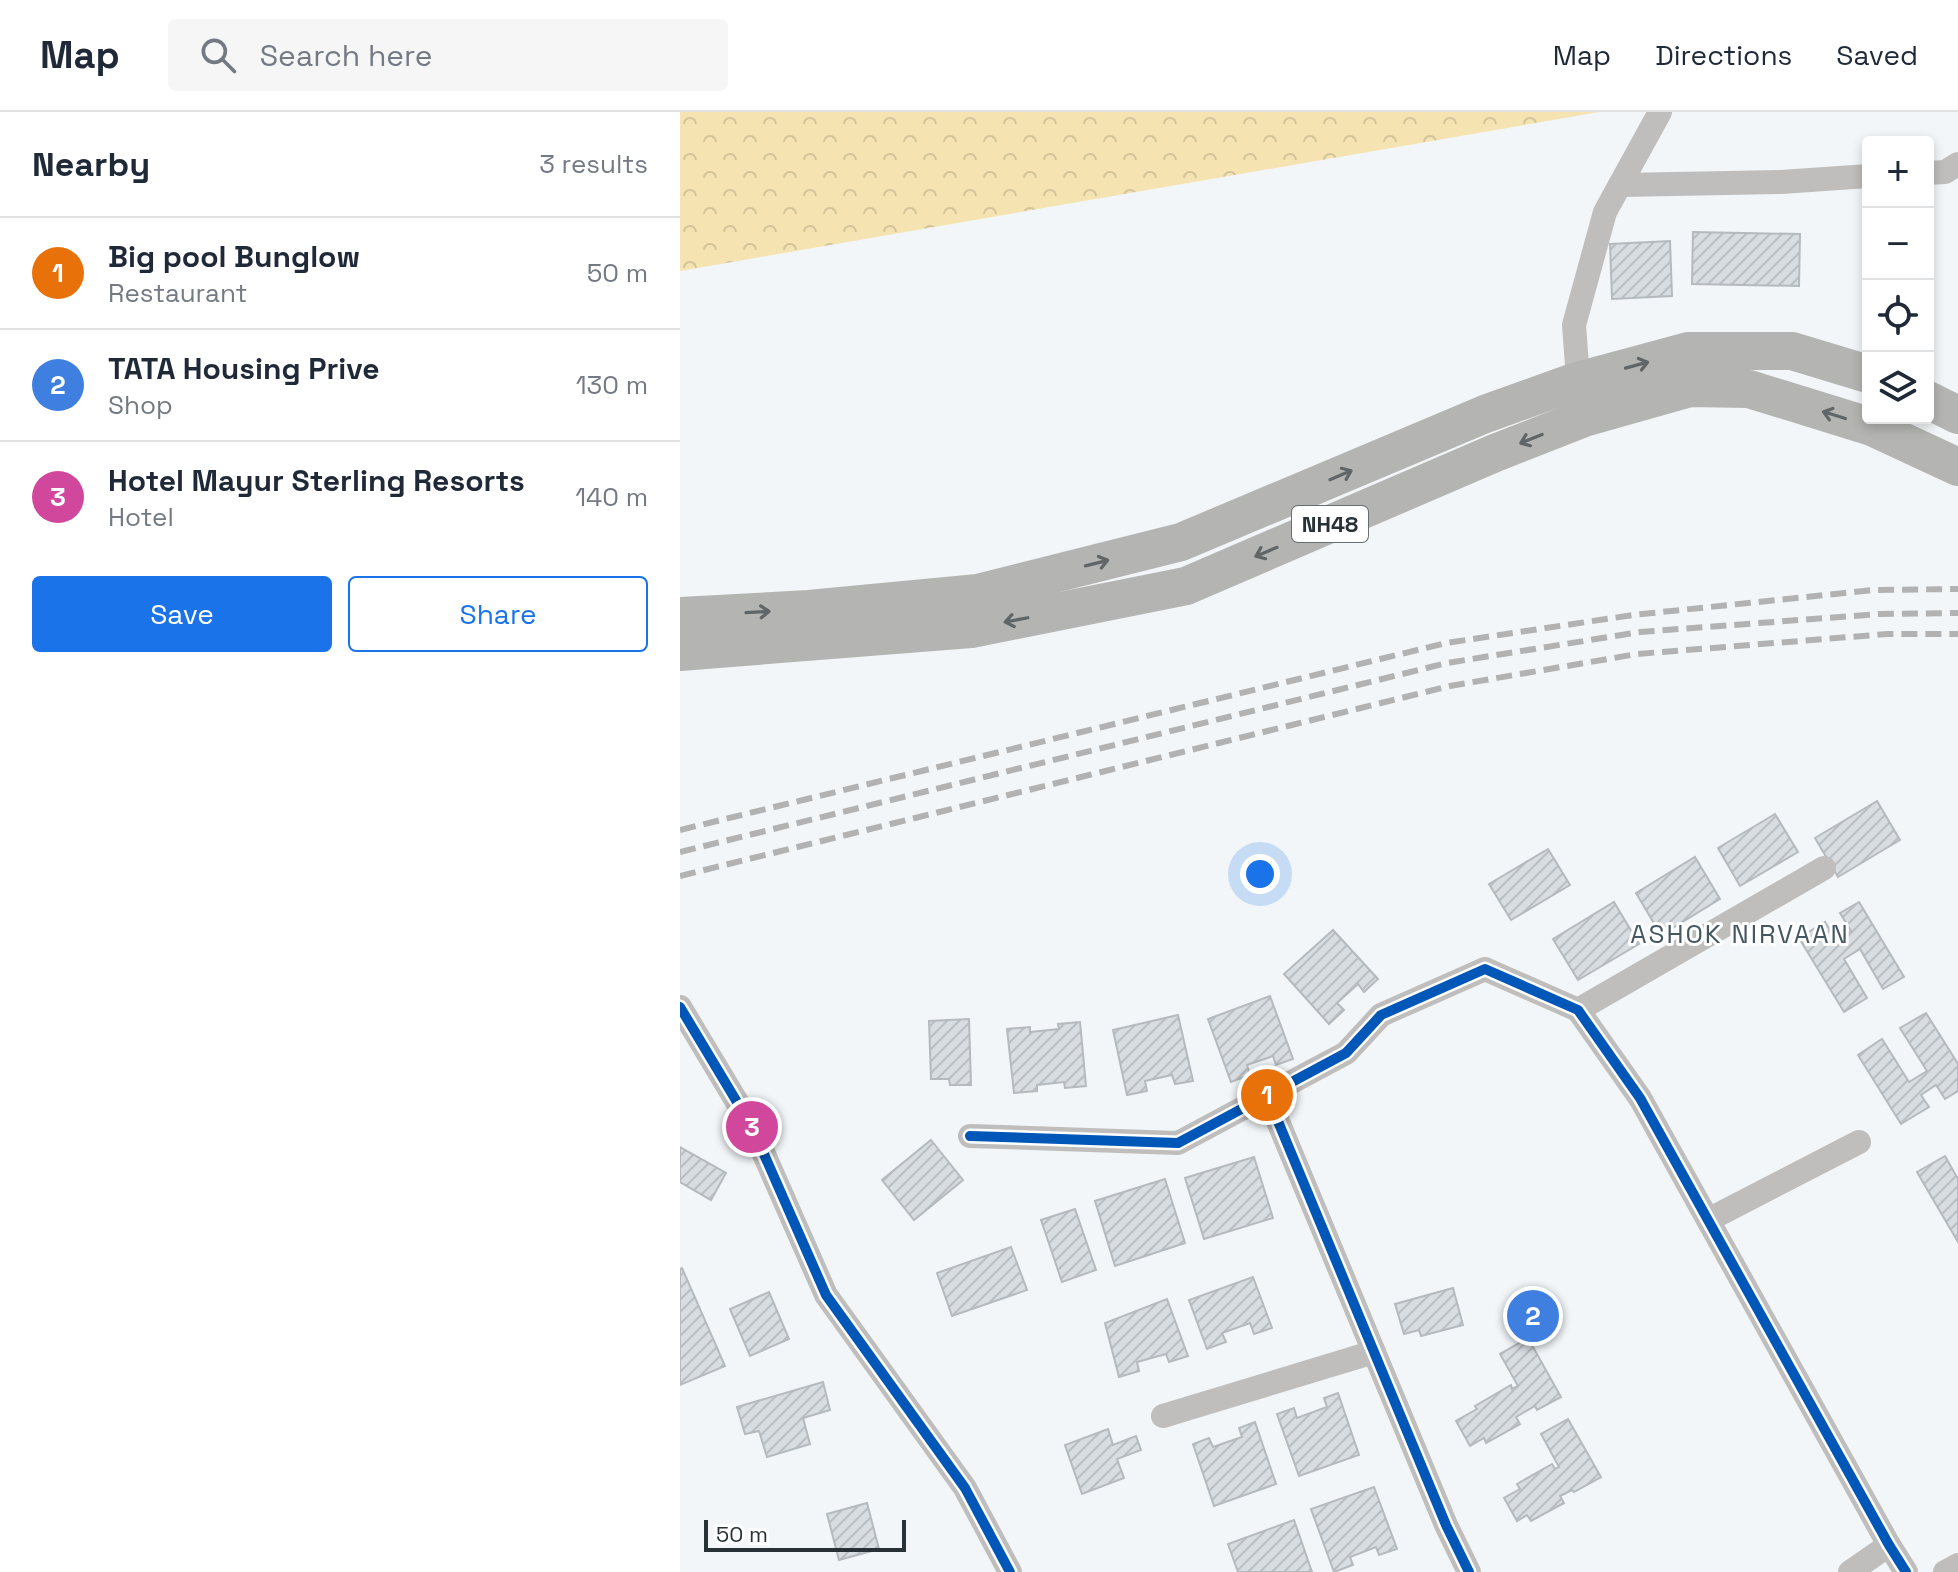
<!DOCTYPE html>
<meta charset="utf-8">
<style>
:root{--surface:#fff;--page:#f6f6f7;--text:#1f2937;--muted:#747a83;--line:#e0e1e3;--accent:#1a73e8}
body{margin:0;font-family:"Space Grotesk",sans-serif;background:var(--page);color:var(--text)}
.controls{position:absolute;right:24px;top:24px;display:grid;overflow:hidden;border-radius:8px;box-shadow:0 4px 12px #0003}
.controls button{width:72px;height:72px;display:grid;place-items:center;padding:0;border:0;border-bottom:2px solid var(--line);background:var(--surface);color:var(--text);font:40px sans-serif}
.scale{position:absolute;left:24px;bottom:20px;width:202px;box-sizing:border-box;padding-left:8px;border:4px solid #283136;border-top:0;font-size:22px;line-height:28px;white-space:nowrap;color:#283136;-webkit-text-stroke:6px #fff;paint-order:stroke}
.you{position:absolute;left:580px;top:762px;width:28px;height:28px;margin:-20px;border:6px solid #fff;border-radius:50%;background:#1a73e8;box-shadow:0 0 0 12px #1a73e833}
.badge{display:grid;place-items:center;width:52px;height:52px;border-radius:50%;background:var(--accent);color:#fff;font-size:26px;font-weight:700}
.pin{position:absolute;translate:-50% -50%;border:4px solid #fff;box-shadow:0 2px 8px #0006}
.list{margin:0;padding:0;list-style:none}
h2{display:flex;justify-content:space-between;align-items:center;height:104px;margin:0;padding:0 32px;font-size:34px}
h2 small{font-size:26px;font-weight:400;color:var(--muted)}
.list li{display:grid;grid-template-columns:52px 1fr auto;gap:24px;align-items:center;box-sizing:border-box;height:112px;padding:0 32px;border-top:2px solid var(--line)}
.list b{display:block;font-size:30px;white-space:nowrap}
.list p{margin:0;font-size:26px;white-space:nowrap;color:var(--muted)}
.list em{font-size:26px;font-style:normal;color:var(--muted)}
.actions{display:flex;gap:16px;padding:24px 32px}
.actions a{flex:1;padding:18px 0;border:2px solid var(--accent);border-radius:8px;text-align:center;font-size:28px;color:var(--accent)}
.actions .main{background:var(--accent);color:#fff}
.icon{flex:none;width:44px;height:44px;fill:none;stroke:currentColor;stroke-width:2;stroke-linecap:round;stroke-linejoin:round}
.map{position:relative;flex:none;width:1278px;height:1460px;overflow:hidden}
header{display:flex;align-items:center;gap:48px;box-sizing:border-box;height:112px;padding:0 40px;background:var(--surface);border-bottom:2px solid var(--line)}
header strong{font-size:38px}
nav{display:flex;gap:44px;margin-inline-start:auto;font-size:28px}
.search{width:560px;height:72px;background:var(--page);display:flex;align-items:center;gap:20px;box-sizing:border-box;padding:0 28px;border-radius:8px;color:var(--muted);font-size:30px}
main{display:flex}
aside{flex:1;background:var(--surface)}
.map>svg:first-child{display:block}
.forest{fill:url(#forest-crowns)}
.building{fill:url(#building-hatch);stroke:#b4babd;stroke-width:2}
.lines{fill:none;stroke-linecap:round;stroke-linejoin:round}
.minor{stroke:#bfbebc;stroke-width:24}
.trunk{stroke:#b4b4b2;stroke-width:38}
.rail{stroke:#b1b2b1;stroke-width:6;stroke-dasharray:16 8;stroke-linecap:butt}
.cycleway-casing{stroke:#fff;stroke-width:15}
.cycleway{stroke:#0057b8;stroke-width:10}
.oneway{stroke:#606568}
.labels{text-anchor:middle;stroke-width:6;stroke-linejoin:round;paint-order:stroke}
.shield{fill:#fff;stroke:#686f72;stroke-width:2}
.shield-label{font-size:22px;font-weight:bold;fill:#283136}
.neighbourhood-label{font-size:26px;letter-spacing:2px;fill:#455862;stroke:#fff}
</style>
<header>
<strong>Map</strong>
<div class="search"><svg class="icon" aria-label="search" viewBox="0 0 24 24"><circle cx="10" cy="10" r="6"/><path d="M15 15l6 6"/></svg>Search here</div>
<nav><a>Map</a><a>Directions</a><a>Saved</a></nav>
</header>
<main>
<aside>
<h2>Nearby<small>3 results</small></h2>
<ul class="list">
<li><span class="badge" style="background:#e8710a">1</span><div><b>Big pool Bunglow</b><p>Restaurant</p></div><em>50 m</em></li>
<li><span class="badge" style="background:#3f7fe0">2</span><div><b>TATA Housing Prive</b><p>Shop</p></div><em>130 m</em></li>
<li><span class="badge" style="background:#d1479c">3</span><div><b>Hotel Mayur Sterling Resorts</b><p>Hotel</p></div><em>140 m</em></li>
</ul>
<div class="actions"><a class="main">Save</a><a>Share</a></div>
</aside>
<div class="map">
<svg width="1278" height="1460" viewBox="0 0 1278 1460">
<defs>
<pattern id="forest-crowns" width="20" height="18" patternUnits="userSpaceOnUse" patternTransform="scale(2)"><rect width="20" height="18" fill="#f5e4b2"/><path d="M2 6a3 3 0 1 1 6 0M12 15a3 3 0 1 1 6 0" fill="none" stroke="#d2c49a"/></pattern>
<pattern id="building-hatch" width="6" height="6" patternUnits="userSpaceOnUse" patternTransform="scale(2)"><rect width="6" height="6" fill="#d7dde1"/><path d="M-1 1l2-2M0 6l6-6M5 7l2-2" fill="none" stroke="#b9bec2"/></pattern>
</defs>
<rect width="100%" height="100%" fill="#f2f6f8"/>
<path class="forest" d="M0 0H919L0 159Z"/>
<g class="building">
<path d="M1013 120 1120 122 1119 174 1012 172Z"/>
<path d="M990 129 992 184 932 187 930 132Z"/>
<path d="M1197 689 1220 728 1158 765 1135 726Z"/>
<path d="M1095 702 1118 740 1060 774 1038 736Z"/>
<path d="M868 737 890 773 831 808 809 772Z"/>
<path d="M1015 745 1040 787 981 823 956 781Z"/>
<path d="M934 790 959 832 898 868 873 827Z"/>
<path d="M1179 790 1224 865 1203 877 1180 837 1164 847 1187 886 1164 900 1119 826 1145 810 1156 828 1171 819 1160 801Z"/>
<path d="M653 818 698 867 684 880 678 872 657 891 664 898 649 912 604 862Z"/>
<path d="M590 884 613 947 596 953 593 944 567 953 570 963 551 970 528 907Z"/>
<path d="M1246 901 1278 952V979L1265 987 1256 973 1241 983 1249 995 1221 1012 1178 943 1202 927 1229 970 1247 959 1220 916Z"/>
<path d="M498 903 513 969 495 972 492 963 465 969 467 979 447 983 433 918Z"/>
<path d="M289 907 291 973H270L269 967H251L249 909Z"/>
<path d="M400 910 406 974 385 976 384 970 357 973V979L334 981 327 917 350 915V920L379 917 378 912Z"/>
<path d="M251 1028 283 1068 234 1108 202 1068Z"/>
<path d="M0 1035 46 1061 31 1088 0 1070Z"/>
<path d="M1265 1044 1278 1067V1130L1237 1060Z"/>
<path d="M574 1045 593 1106 524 1127 505 1066Z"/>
<path d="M485 1067 505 1131 435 1154 415 1089Z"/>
<path d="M395 1097 416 1158 382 1170 361 1108Z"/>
<path d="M331 1135 347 1178 272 1204 257 1161Z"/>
<path d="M2 1156 45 1254 0 1273V1157Z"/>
<path d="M573 1165 592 1216 574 1222 570 1211 542 1221 546 1230 527 1237 509 1188Z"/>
<path d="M773 1176 783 1213 741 1224 739 1218 724 1222 715 1192Z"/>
<path d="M89 1180 109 1227 70 1244 50 1197Z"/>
<path d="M487 1187 508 1244 489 1250 486 1242 457 1250 459 1259 439 1265 425 1211Z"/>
<path d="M848 1226 881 1285 857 1298 855 1294 836 1305 840 1312 806 1331 804 1326 790 1334 776 1309 797 1297 795 1294 831 1273 832 1277 838 1274 820 1242Z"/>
<path d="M143 1270 150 1298 123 1306 130 1332 87 1345 79 1319 65 1322 57 1295Z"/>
<path d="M658 1281 679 1343 619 1364 597 1302 614 1296 617 1306 647 1295 644 1286Z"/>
<path d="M888 1307 921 1365 894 1380 892 1378 880 1384 884 1391 851 1409 847 1403 837 1409 824 1386 840 1377 837 1372 872 1352 875 1357 879 1355 861 1322Z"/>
<path d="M575 1310 596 1372 534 1394 513 1332 529 1326 533 1335 562 1325 559 1316Z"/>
<path d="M428 1317 433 1333 456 1324 461 1338 437 1347 444 1366 402 1382 385 1333Z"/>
<path d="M694 1375 717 1437 699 1443 696 1435 670 1445 673 1453 654 1460 631 1397Z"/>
<path d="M187 1391 199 1437 159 1448 147 1402Z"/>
<path d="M614 1408 632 1460H558L548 1432Z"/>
</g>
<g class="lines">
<g class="minor">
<path d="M1248 61 1265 60 1278 52"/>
<path d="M940 73 1101 70 1188 64"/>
<path d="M899 280 894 213 925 100 980 0"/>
<path d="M0 895 72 1015 146 1183 285 1376 330 1460"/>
<path d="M898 898 1144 756"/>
<path d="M587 983 766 1413 789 1460"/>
<path d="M290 1024 498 1031 666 941 701 903 805 857 898 898 960 986 1209 1433 1226 1460"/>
<path d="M1028 1108 1179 1030"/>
<path d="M483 1304 694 1240"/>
<path d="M1170 1460 1209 1433"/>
<path d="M1265 1460 1278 1453"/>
</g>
<g class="trunk">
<path d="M1248 288 1278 303"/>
<path d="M0 504 129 497 298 481 501 430 805 302 897 269 1008 239H1112L1188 262"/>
<path d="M0 540 291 517 506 474 815 341 904 306 1010 276 1069 277 1192 315 1278 355"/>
</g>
<g class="rail">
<path d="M0 718 766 531 953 503 1193 478 1278 477"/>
<path d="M0 740 767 551 960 520 1199 502 1278 501"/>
<path d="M0 764 770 574 957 542 1207 522H1278"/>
</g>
<defs>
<g id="cycleway">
<path d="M0 895 72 1015 146 1183 285 1376 330 1460"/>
<path d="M587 983 766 1413 789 1460"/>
<path d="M290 1024 498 1031 666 941 701 903 805 857 898 898 960 986 1209 1433 1226 1460"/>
</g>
</defs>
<use href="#cycleway" class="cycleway-casing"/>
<use href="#cycleway" class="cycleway"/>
</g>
<defs><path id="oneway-shaft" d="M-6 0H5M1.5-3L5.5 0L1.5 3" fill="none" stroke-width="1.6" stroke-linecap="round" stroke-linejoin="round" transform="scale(2)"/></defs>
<g class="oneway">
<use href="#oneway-shaft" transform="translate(957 253) rotate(-15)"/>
<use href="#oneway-shaft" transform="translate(1154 303) rotate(-163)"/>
<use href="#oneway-shaft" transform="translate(851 327) rotate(158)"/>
<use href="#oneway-shaft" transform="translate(661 363) rotate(-23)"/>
<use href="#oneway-shaft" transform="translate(586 440) rotate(157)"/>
<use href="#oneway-shaft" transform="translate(417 451) rotate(-14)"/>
<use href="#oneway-shaft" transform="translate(78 500) rotate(-3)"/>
<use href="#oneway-shaft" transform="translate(336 508) rotate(169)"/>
</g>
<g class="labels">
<rect class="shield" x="612" y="394" width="76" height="36" rx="6"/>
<g class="shield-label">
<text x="650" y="420">NH48</text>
</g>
<g class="neighbourhood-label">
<text x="1060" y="831">ASHOK NIRVAAN</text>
</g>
</g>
</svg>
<div class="controls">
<button>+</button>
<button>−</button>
<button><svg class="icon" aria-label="locate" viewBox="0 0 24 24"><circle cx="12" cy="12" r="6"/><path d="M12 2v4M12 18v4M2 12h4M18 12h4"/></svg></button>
<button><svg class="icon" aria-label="layers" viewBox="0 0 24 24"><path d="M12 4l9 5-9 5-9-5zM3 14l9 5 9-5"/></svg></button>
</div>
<div class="scale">50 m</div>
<div class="you"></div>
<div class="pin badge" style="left:587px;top:983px;background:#e8710a">1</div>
<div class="pin badge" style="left:853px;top:1204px;background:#3f7fe0">2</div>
<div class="pin badge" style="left:72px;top:1015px;background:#d1479c">3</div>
</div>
</main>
